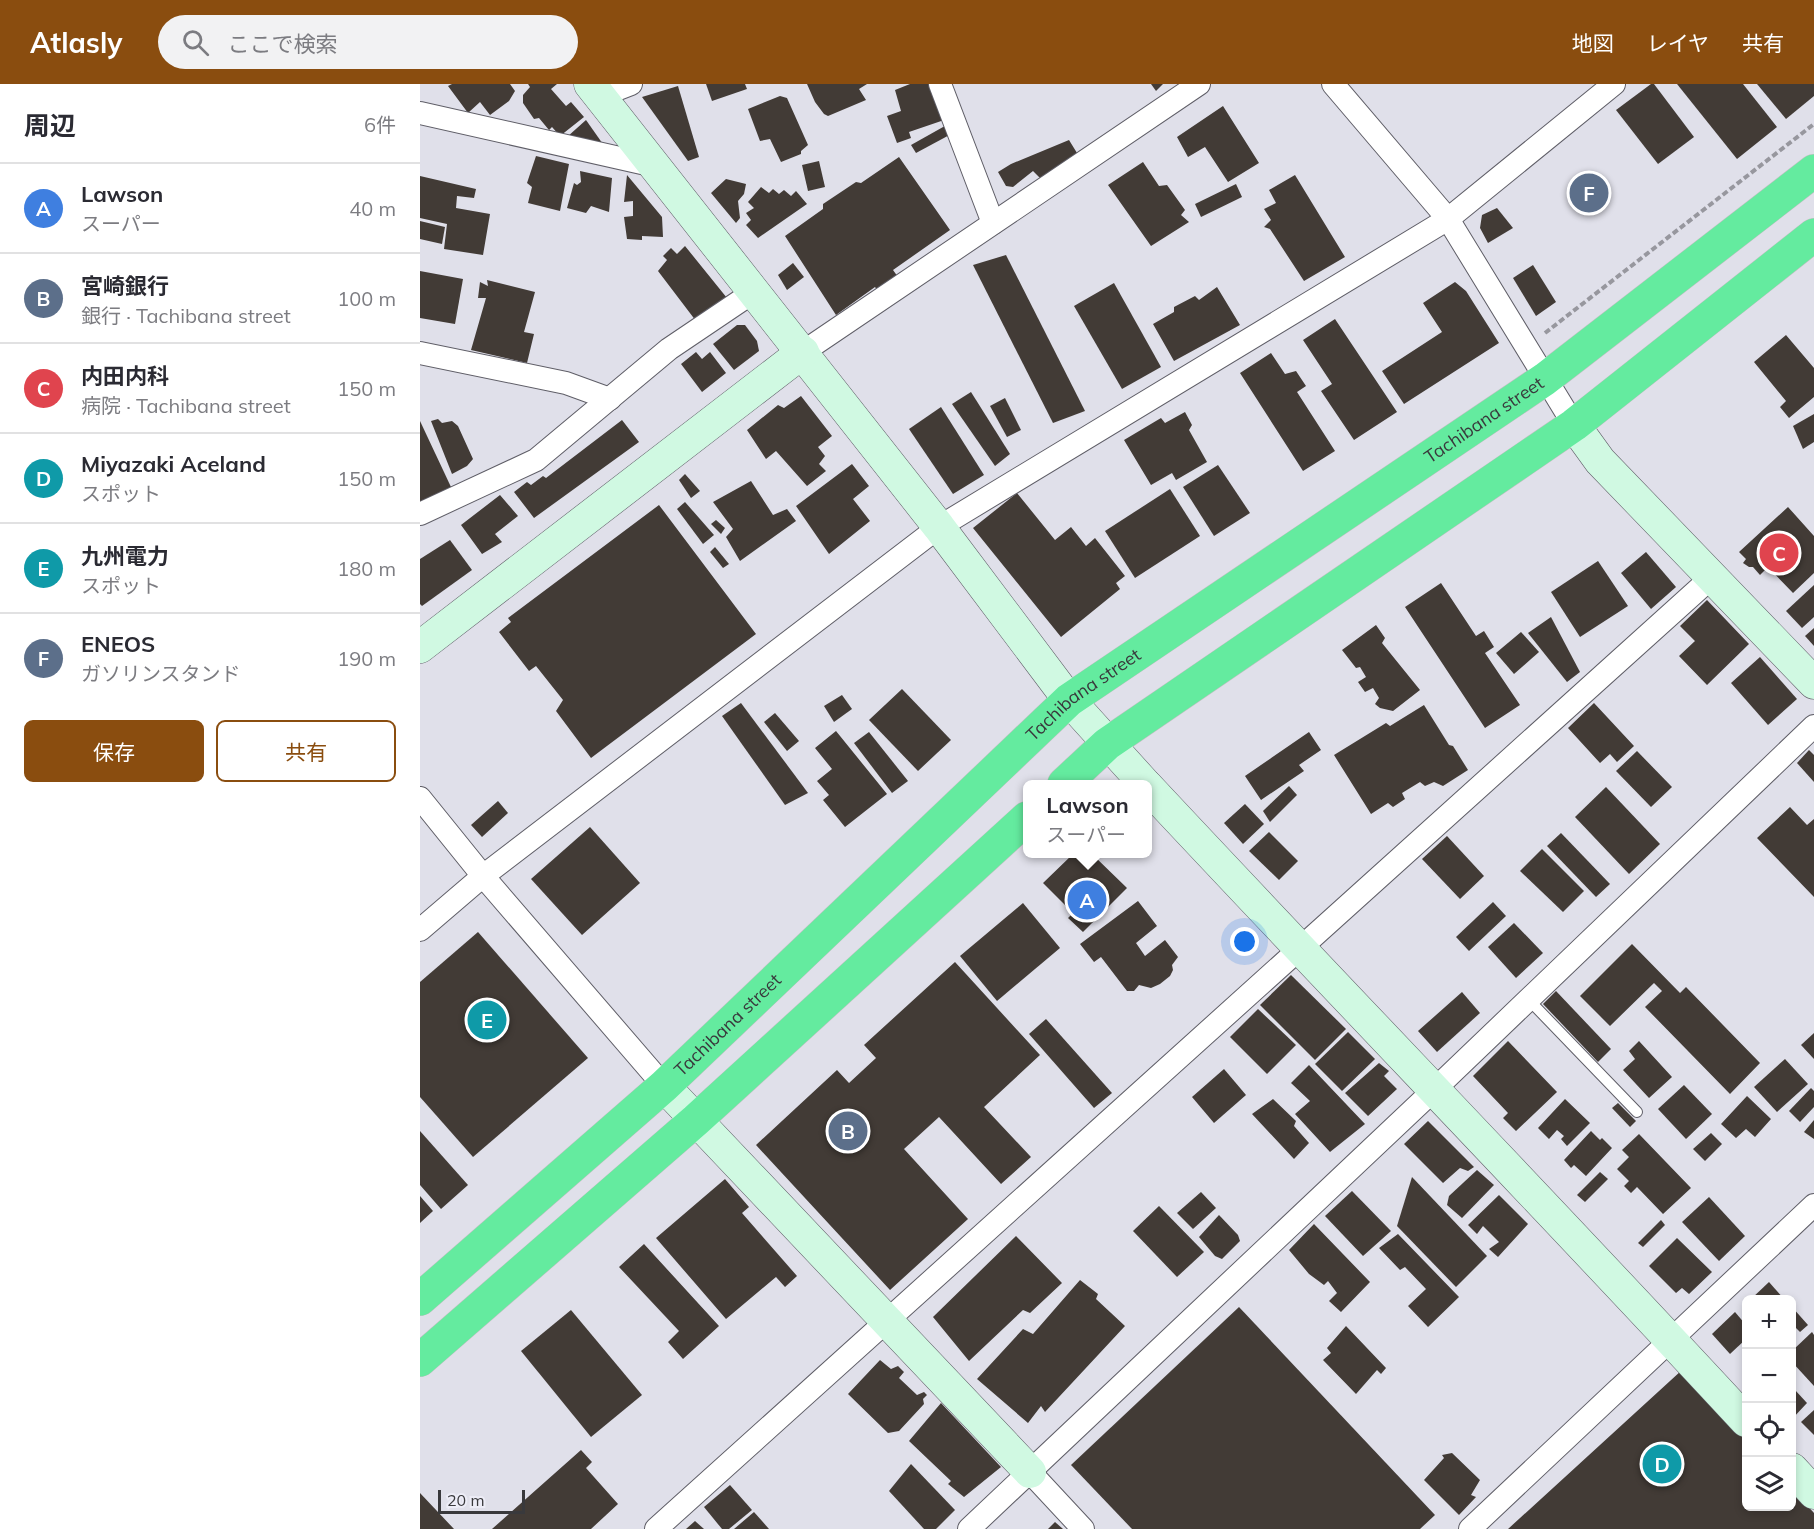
<!DOCTYPE html>
<html lang="ja">
<meta charset="utf-8">
<style>
:root{--surface:#fff;--page:#f2f2f3;--text:#2b2b33;--muted:#7c7c81;--line:#e1e1e2;--accent:#8a4d0f}
body{margin:0;font-family:Mulish,"Noto Sans JP",sans-serif;background:var(--page);color:var(--text)}
.controls{position:absolute;right:18px;bottom:18px;display:grid;overflow:hidden;border-radius:9px;box-shadow:0 3px 9px #0003}
.controls button{width:54px;height:54px;display:grid;place-items:center;padding:0;border:0;border-bottom:2px solid var(--line);background:var(--surface);color:var(--text);font:30px sans-serif}
.scale{position:absolute;left:18px;bottom:15px;width:87px;box-sizing:border-box;padding-left:6px;border:3px solid #39393c;border-top:0;font-size:16px;line-height:21px;white-space:nowrap;color:#39393c;-webkit-text-stroke:4px #ededf7;paint-order:stroke}
.you{position:absolute;left:825px;top:858px;width:21px;height:21px;margin:-15px;border:4px solid #fff;border-radius:50%;background:#1a73e8;box-shadow:0 0 0 9px #1a73e833}
.badge{display:grid;place-items:center;width:39px;height:39px;border-radius:50%;background:var(--accent);color:#fff;font-size:20px;font-weight:700}
.pin{position:absolute;translate:-50% -50%;border:3px solid #fff;box-shadow:0 2px 6px #0006}
.popup{position:absolute;left:603px;top:696px;width:129px;height:78px;box-sizing:border-box;display:grid;place-content:center;border-radius:9px;background:var(--surface);filter:drop-shadow(0 2px 4px #0005);font-size:20px;white-space:nowrap;color:var(--muted)}
.popup b{font-size:22px;color:var(--text)}
.popup::after{content:'';position:absolute;left:50%;top:100%;margin-left:-12px;border:12px solid transparent;border-top-color:var(--surface)}
.list{margin:0;padding:0;list-style:none}
h2{display:flex;justify-content:space-between;align-items:center;height:78px;margin:0;padding:0 24px;font-size:26px}
h2 small{font-size:20px;font-weight:400;color:var(--muted)}
.list li{display:grid;grid-template-columns:39px 1fr auto;gap:18px;align-items:center;box-sizing:border-box;height:90px;padding:0 24px;border-top:2px solid var(--line)}
.list b{display:block;font-size:22px;white-space:nowrap}
.list p{margin:0;font-size:20px;white-space:nowrap;color:var(--muted)}
.list em{font-size:20px;font-style:normal;color:var(--muted)}
.actions{display:flex;gap:12px;padding:18px 24px}
.actions a{flex:1;padding:14px 0;border:2px solid var(--accent);border-radius:9px;text-align:center;font-size:21px;color:var(--accent)}
.actions .main{background:var(--accent);color:#fff}
.icon{flex:none;width:33px;height:33px;fill:none;stroke:currentColor;stroke-width:2;stroke-linecap:round;stroke-linejoin:round}
.map{position:relative;flex:none;width:1394px;height:1445px;overflow:hidden}
header{display:flex;align-items:center;gap:36px;box-sizing:border-box;height:84px;padding:0 30px;background:var(--accent);color:#fff}
header strong{font-size:28px}
nav{display:flex;gap:33px;margin-inline-start:auto;font-size:21px}
.search{width:420px;height:54px;background:var(--page);display:flex;align-items:center;gap:15px;box-sizing:border-box;padding:0 21px;border-radius:33px;color:var(--muted);font-size:22px}
main{display:flex}
aside{flex:1;background:var(--surface)}
.map>svg:first-child{display:block}
.building{fill:#423b36}
.lines{fill:none;stroke-linecap:round;stroke-linejoin:round}
.lane-casing{stroke:#5f5e67;stroke-width:12}
.street-casing{stroke:#5f5e67;stroke-width:24}
.secondary-casing{stroke:#5f5e67;stroke-width:33}
.highway-casing{stroke:#c0c0c1;stroke-width:34}
.path{stroke:#97979e;stroke-width:4;stroke-dasharray:6 3;stroke-linecap:butt}
.lane{stroke:#fff;stroke-width:10}
.street{stroke:#fff;stroke-width:22}
.secondary{stroke:#d0f9e2;stroke-width:32}
.highway{stroke:#64eb9f;stroke-width:33}
.labels{text-anchor:middle;stroke-width:6;stroke-linejoin:round;paint-order:stroke}
.street-label{font-size:18px;fill:#39393c;stroke:#ededf7}
</style>
<header>
<strong>Atlasly</strong>
<div class="search"><svg class="icon" aria-label="search" viewBox="0 0 24 24"><circle cx="10" cy="10" r="6"/><path d="M15 15l6 6"/></svg>ここで検索</div>
<nav><a>地図</a><a>レイヤ</a><a>共有</a></nav>
</header>
<main>
<aside>
<h2>周辺<small>6件</small></h2>
<ul class="list">
<li><span class="badge" style="background:#3f7fe0">A</span><div><b>Lawson</b><p>スーパー</p></div><em>40 m</em></li>
<li><span class="badge" style="background:#5c6f8a">B</span><div><b>宮崎銀行</b><p>銀行 · Tachibana street</p></div><em>100 m</em></li>
<li><span class="badge" style="background:#e0444e">C</span><div><b>内田内科</b><p>病院 · Tachibana street</p></div><em>150 m</em></li>
<li><span class="badge" style="background:#0f9aa8">D</span><div><b>Miyazaki Aceland</b><p>スポット</p></div><em>150 m</em></li>
<li><span class="badge" style="background:#0f9aa8">E</span><div><b>九州電力</b><p>スポット</p></div><em>180 m</em></li>
<li><span class="badge" style="background:#5c6f8a">F</span><div><b>ENEOS</b><p>ガソリンスタンド</p></div><em>190 m</em></li>
</ul>
<div class="actions"><a class="main">保存</a><a>共有</a></div>
</aside>
<div class="map">
<svg width="1394" height="1445" viewBox="0 0 1394 1445">
<rect width="100%" height="100%" fill="#e0e0ea"/>
<g class="building">
<path d="M32 0H90L95 7 89 17 70 31 60 18 48 29 28 2Z"/>
<path d="M108 0H137L131 5 146 22 151 18 164 33 140 52 132 43 129 46 119 34 114 35 103 19V11L110 3Z"/>
<path d="M286 0H325L327 5 292 17Z"/>
<path d="M387 0H447L439 5 446 16 408 32 404 30 395 18Z"/>
<path d="M490 0H516L530 34 489 48 491 54 477 59 467 32 481 27 475 6Z"/>
<path d="M731 0H743L736 7Z"/>
<path d="M1231 0H1234L1274 53 1238 80 1196 26Z"/>
<path d="M1257 0H1323L1357 43 1317 75Z"/>
<path d="M1337 0H1394V12L1366 35Z"/>
<path d="M258 2 279 73 268 77 222 13Z"/>
<path d="M360 12 367 14 388 61 381 67V70L361 78 350 55 340 57 328 25Z"/>
<path d="M803 22 839 79 808 98 785 63 768 73 757 53Z"/>
<path d="M166 36 185 63 147 53Z"/>
<path d="M532 38 535 48 496 69 491 61Z"/>
<path d="M649 56 657 69 621 95 613 87 593 103 586 102 578 88 591 80Z"/>
<path d="M116 72 149 80 140 127 108 119 112 103 107 99Z"/>
<path d="M479 73 530 146 473 186 478 193 458 207 455 203 416 231 365 152 403 125V120L436 98 441 99Z"/>
<path d="M399 77 405 103 388 107 382 81Z"/>
<path d="M723 78 739 102 747 101 765 126 761 131 769 138 731 162 688 101Z"/>
<path d="M160 87 192 94 189 128 171 122 166 129 147 124 154 99 157 101 161 98Z"/>
<path d="M207 91 242 133 243 153 222 152V156L207 155 204 133 213 132V117L204 118Z"/>
<path d="M875 91 925 173 884 197 850 145 844 143 851 136 844 125 856 119 849 106Z"/>
<path d="M0 92 56 105 54 114 37 112 36 124 70 130 63 171 24 165 27 140 0 134Z"/>
<path d="M306 95 326 100 324 110 318 117 320 134 316 139 291 109Z"/>
<path d="M816 100 822 113 781 133 775 120Z"/>
<path d="M341 103 349 109 353 105 359 110 364 106 371 112 376 107 387 120 338 154 326 141 331 136 326 129 334 124 328 118Z"/>
<path d="M1077 124 1093 144 1068 159 1060 144 1062 131Z"/>
<path d="M0 137 25 143 22 160 0 155Z"/>
<path d="M265 162 307 214 276 237 238 187 247 176 243 172 251 164 257 170Z"/>
<path d="M586 171 665 327 633 339 553 181Z"/>
<path d="M373 179 384 193 367 206 358 191Z"/>
<path d="M1113 181 1136 218 1116 232 1093 194Z"/>
<path d="M0 187 43 195 35 240 0 234Z"/>
<path d="M67 196 115 208 104 248 114 250 107 279 51 266 66 214H58L60 198 68 202Z"/>
<path d="M1035 198 1046 207 1079 259 984 320 962 287 1022 248 1003 219Z"/>
<path d="M694 199 741 283 702 305 654 222Z"/>
<path d="M797 203 820 241 754 277 733 240 754 228V223L775 212 779 216Z"/>
<path d="M915 235 977 328 934 356 901 307 912 300 883 256Z"/>
<path d="M317 241H325L337 257 339 267 314 286 293 260Z"/>
<path d="M1366 251 1394 284V313L1369 334 1360 323 1366 317 1334 278Z"/>
<path d="M276 268 282 275 290 268 306 289 282 308 261 280Z"/>
<path d="M851 269 865 290 876 287 886 302 877 308 915 367 883 387 820 289Z"/>
<path d="M551 308 590 370 575 382 532 320Z"/>
<path d="M381 312 412 352 398 363 405 372 399 380 406 387 387 402 356 367 346 375 327 346 358 321 364 324Z"/>
<path d="M585 314 601 346 587 353 570 322Z"/>
<path d="M521 323 564 391 533 410 489 345Z"/>
<path d="M765 328 772 341 769 346 787 378 756 396 752 389 731 401 704 356 741 334 745 339Z"/>
<path d="M1394 330V358L1383 365 1373 342Z"/>
<path d="M18 335 22 339 32 337 38 342 53 375 47 382 32 390 11 337Z"/>
<path d="M202 336 219 358 114 434 94 408 107 398 111 401 123 392 126 394Z"/>
<path d="M0 337 31 403 0 418Z"/>
<path d="M432 380 449 402 433 415 450 437 409 470 376 422Z"/>
<path d="M798 381 830 429 794 452 763 403Z"/>
<path d="M265 390 280 407 271 414 259 396Z"/>
<path d="M331 397 353 431 367 425 376 437 320 477 306 453 313 445 293 418Z"/>
<path d="M750 405 780 452 715 494 685 447Z"/>
<path d="M597 409 635 456 651 443 666 462 675 454 705 492 696 499 700 505 641 553 553 444Z"/>
<path d="M80 411 98 432 75 450 82 458 62 470 41 441Z"/>
<path d="M265 418 294 451 283 460 257 425Z"/>
<path d="M239 421 336 550 171 674 136 627 143 616 116 582 109 587 79 548 91 538 88 534Z"/>
<path d="M1368 423 1394 452V489L1373 509 1348 483 1340 491 1333 483H1329L1323 479 1326 475 1319 468Z"/>
<path d="M296 436 305 444 301 450 291 440Z"/>
<path d="M30 456 52 486 2 522 0 520V475Z"/>
<path d="M295 463 309 480 303 484 290 468Z"/>
<path d="M1226 468 1256 503 1231 525 1201 489Z"/>
<path d="M1178 477 1208 522 1160 553 1131 508Z"/>
<path d="M1021 499 1056 552 1064 547 1074 563 1065 569 1100 621 1065 644 985 523Z"/>
<path d="M1394 501V533L1382 544 1366 527Z"/>
<path d="M1287 516 1329 560 1287 601 1259 572 1275 557 1260 542Z"/>
<path d="M1131 533 1160 588 1147 598 1108 549Z"/>
<path d="M956 541 965 554 962 559 1000 606 973 627 960 624 955 620 959 614 953 604 945 608 938 598 946 593 940 583 936 584 922 566Z"/>
<path d="M1394 544V562L1385 552Z"/>
<path d="M1101 548 1119 568 1094 590 1076 569Z"/>
<path d="M1340 573 1377 615 1348 641 1311 599Z"/>
<path d="M482 605 531 656 498 687 449 636Z"/>
<path d="M422 611 432 625 414 638 404 622Z"/>
<path d="M321 619 388 709 365 721 302 632Z"/>
<path d="M1174 619 1214 662 1197 678 1190 670 1180 679 1148 644Z"/>
<path d="M1004 621 1029 661 1033 662 1048 686 1023 702 1014 698 1005 702 1000 698 982 709 985 715 973 723 968 719 951 730 914 671 966 639 970 642Z"/>
<path d="M355 629 379 657 367 667 344 638Z"/>
<path d="M416 647 467 710 425 743 403 716 409 711 397 697 412 685 395 664Z"/>
<path d="M449 648 488 697 472 709 434 659Z"/>
<path d="M889 648 901 666 879 681 884 687 841 716 825 692Z"/>
<path d="M1389 666 1394 671V698L1377 679Z"/>
<path d="M1217 667 1252 703 1231 723 1196 687Z"/>
<path d="M869 702 877 711 850 738 843 727Z"/>
<path d="M1186 703 1240 760 1209 790 1155 733Z"/>
<path d="M78 717 88 729 62 753 51 741Z"/>
<path d="M825 720 844 740 823 760 804 739Z"/>
<path d="M1370 723 1387 741 1394 735V813L1337 754Z"/>
<path d="M170 743 220 799 162 851 111 795Z"/>
<path d="M849 748 878 777 859 796 829 767Z"/>
<path d="M1141 749 1190 800 1176 813 1127 762Z"/>
<path d="M1027 752 1064 792 1040 815 1002 775Z"/>
<path d="M1122 765 1164 807 1143 828 1100 787Z"/>
<path d="M653 770H672L707 804 663 848 648 834 653 829 623 799Z"/>
<path d="M718 817 737 842 716 859 725 872 745 856 758 873 752 881 753 886 750 892 740 900 731 904 719 901 714 907H707L681 873 674 878 660 860Z"/>
<path d="M1073 818 1086 832 1049 867 1036 853Z"/>
<path d="M603 819 640 864 577 917 540 872Z"/>
<path d="M1094 839 1123 869 1096 894 1068 863Z"/>
<path d="M58 848 168 974 53 1073 0 1013V898Z"/>
<path d="M1212 860 1260 909 1266 903 1340 979 1310 1010 1225 923 1242 907 1234 899 1190 942 1160 912Z"/>
<path d="M535 878 620 971 564 1023 611 1073 581 1100 519 1033 484 1065 548 1135 470 1206 336 1061 417 986 429 999 456 974 444 961Z"/>
<path d="M871 891 926 945 895 976 840 921Z"/>
<path d="M1136 907 1191 965 1178 978 1123 920Z"/>
<path d="M1042 908 1060 929 1017 968 998 947Z"/>
<path d="M838 925 876 961 847 990 810 953Z"/>
<path d="M626 935 692 1009 674 1024 609 950Z"/>
<path d="M928 948 955 975 922 1007 895 980Z"/>
<path d="M1394 949V975L1381 961Z"/>
<path d="M1088 957 1137 1008 1096 1047 1083 1034 1088 1029 1053 992Z"/>
<path d="M1219 957 1252 993 1229 1014 1203 986 1215 975 1209 967Z"/>
<path d="M1365 975 1388 1000 1357 1028 1334 1003Z"/>
<path d="M959 979 969 987 964 992 977 1005 948 1032 925 1009Z"/>
<path d="M889 981 945 1040 910 1068 875 1030 890 1017 871 999Z"/>
<path d="M804 985 826 1011 794 1039 772 1013Z"/>
<path d="M1264 1001 1292 1030 1266 1055 1238 1025Z"/>
<path d="M1391 1004 1394 1007V1023L1380 1038 1369 1027Z"/>
<path d="M1327 1012 1351 1035 1335 1053 1326 1045 1316 1054 1301 1040Z"/>
<path d="M853 1015 876 1037 874 1042 889 1059 874 1075 832 1030Z"/>
<path d="M1145 1015 1170 1039 1147 1062 1141 1055 1144 1052 1137 1046 1129 1055 1118 1044Z"/>
<path d="M1198 1019 1216 1037 1210 1043 1192 1024Z"/>
<path d="M1394 1036V1055L1384 1048Z"/>
<path d="M1008 1037 1054 1083 1048 1087 1040 1084 1023 1099 984 1060Z"/>
<path d="M0 1047 48 1101 21 1125 0 1101Z"/>
<path d="M1171 1047 1180 1056 1182 1054 1192 1064 1166 1092 1154 1081 1151 1084 1144 1076Z"/>
<path d="M1291 1049 1302 1060 1285 1077 1273 1065Z"/>
<path d="M1219 1050 1271 1104 1243 1130 1217 1103 1211 1109 1204 1102 1209 1097 1197 1085 1209 1073 1202 1066Z"/>
<path d="M1057 1086 1074 1101 1042 1134 1027 1121 1029 1112Z"/>
<path d="M1180 1088 1188 1095 1165 1118 1157 1111Z"/>
<path d="M992 1093 1067 1172 1036 1203 977 1142Z"/>
<path d="M305 1095 329 1123 322 1129 377 1192 365 1203 356 1193 306 1235 236 1154Z"/>
<path d="M932 1107 971 1147 943 1172 905 1132Z"/>
<path d="M781 1108 796 1124 773 1145 757 1129Z"/>
<path d="M1079 1111 1108 1140 1078 1173 1069 1165 1079 1158 1063 1142 1057 1150 1048 1141Z"/>
<path d="M0 1112 13 1127 0 1139Z"/>
<path d="M1289 1113 1325 1152 1299 1177 1262 1138Z"/>
<path d="M739 1122 784 1168 757 1193 713 1147Z"/>
<path d="M799 1131 818 1151 820 1157 802 1175 795 1172 779 1153Z"/>
<path d="M1241 1136 1245 1141 1223 1163 1218 1159Z"/>
<path d="M894 1140 950 1198 921 1228 909 1217 917 1209 908 1197 904 1201 889 1190 869 1166Z"/>
<path d="M978 1150 1039 1213 1008 1243 988 1222 1006 1205 985 1183 980 1186 959 1164Z"/>
<path d="M596 1152 642 1199 610 1229 603 1226 549 1277 513 1233Z"/>
<path d="M1257 1154 1292 1188 1269 1210 1262 1204 1256 1209 1229 1182Z"/>
<path d="M224 1160 299 1242 263 1275 248 1258 259 1247 199 1183Z"/>
<path d="M660 1196 678 1210 676 1215 705 1242 625 1328 621 1322 608 1339 557 1295 603 1245 613 1250Z"/>
<path d="M1349 1198 1365 1216H1330Z"/>
<path d="M819 1223 1015 1431 1000 1445H712L651 1381Z"/>
<path d="M1372 1223 1388 1241 1380 1248 1376 1244 1372 1248Z"/>
<path d="M151 1226 222 1311 171 1353 101 1267Z"/>
<path d="M1315 1228 1326 1241V1255L1310 1270 1292 1250Z"/>
<path d="M926 1242 966 1284 961 1290 957 1286 936 1310 903 1276 911 1269 907 1264Z"/>
<path d="M1392 1248 1394 1251V1302L1372 1278V1267Z"/>
<path d="M460 1276 471 1285 478 1282 484 1288 479 1294 497 1311 504 1308 507 1311 503 1315 504 1320 479 1347 468 1349 428 1310Z"/>
<path d="M1262 1286 1326 1356V1422H1372V1405L1394 1429V1445H1088Z"/>
<path d="M1375 1306 1387 1319 1372 1335V1308Z"/>
<path d="M521 1319 581 1383 544 1413 528 1400 531 1397 489 1357Z"/>
<path d="M1394 1326V1351L1381 1338Z"/>
<path d="M161 1366 172 1378 166 1384 198 1420 171 1445H72Z"/>
<path d="M1032 1369 1060 1396 1051 1411 1056 1413 1039 1431 1004 1396 1024 1374 1022 1371Z"/>
<path d="M491 1380 535 1426 516 1445H504L469 1407Z"/>
<path d="M310 1401 332 1426 309 1445H302L284 1423Z"/>
<path d="M0 1409 34 1445H0Z"/>
<path d="M334 1428 349 1445H314Z"/>
<path d="M275 1437 284 1445H266Z"/>
<path d="M635 1438 643 1445H628Z"/>
</g>
<g class="lines">
<defs>
<path id="lane" d="M1108 915 1217 1028"/>
<g id="street">
<path d="M520 0 573 139"/>
<path d="M913 0 1028 135 1154 341"/>
<path d="M180 12 211 0"/>
<path d="M0 29 235 82"/>
<path d="M383 268 779 0"/>
<path d="M0 269 146 299 190 315"/>
<path d="M0 430 116 376 249 265 335 207"/>
<path d="M0 714 63 792 244 1002"/>
<path d="M0 846 63 792 519 443 1028 135 1194 0"/>
<path d="M610 1388 663 1445"/>
<path d="M236 1445 1292 493"/>
<path d="M549 1445 1015 1005 1394 642"/>
<path d="M1050 1445 1394 1121"/>
</g>
<g id="secondary">
<path d="M170 0 519 443 649 616 725 700"/>
<path d="M1154 341 1180 377 1394 599"/>
<path d="M0 563 383 268"/>
<path d="M727 702C926 915 1128 1123 1326 1337"/>
<path d="M244 1002 610 1388"/>
<path d="M1372 1385 1394 1409"/>
</g>
<g id="highway">
<path d="M644 700 687 660 1154 341 1394 151"/>
<path id="s1" d="M0 1215 244 1002 649 616 1125 295 1394 87"/>
<path d="M0 1276 276 1036 607 734"/>
</g>
</defs>
<use href="#lane" class="lane-casing"/>
<use href="#street" class="street-casing"/>
<use href="#secondary" class="secondary-casing"/>
<use href="#highway" class="highway-casing"/>
<path class="path" d="M1125 249 1394 40"/>
<use href="#lane" class="lane"/>
<use href="#street" class="street"/>
<use href="#secondary" class="secondary"/>
<use href="#highway" class="highway"/>
</g>
<g class="labels">
<g class="street-label">
<text dy="6" stroke="none"><textPath href="#s1" startOffset="1384">Tachibana street</textPath></text>
<text dy="6" stroke="none"><textPath href="#s1" startOffset="898">Tachibana street</textPath></text>
<text dy="6" stroke="none"><textPath href="#s1" startOffset="412">Tachibana street</textPath></text>
</g>
</g>
</svg>
<div class="controls">
<button>+</button>
<button>−</button>
<button><svg class="icon" aria-label="locate" viewBox="0 0 24 24"><circle cx="12" cy="12" r="6"/><path d="M12 2v4M12 18v4M2 12h4M18 12h4"/></svg></button>
<button><svg class="icon" aria-label="layers" viewBox="0 0 24 24"><path d="M12 4l9 5-9 5-9-5zM3 14l9 5 9-5"/></svg></button>
</div>
<div class="scale">20 m</div>
<div class="you"></div>
<div class="pin badge" style="left:667px;top:816px;background:#3f7fe0">A</div>
<div class="popup"><b>Lawson</b>スーパー</div>
<div class="pin badge" style="left:428px;top:1047px;background:#5c6f8a">B</div>
<div class="pin badge" style="left:1359px;top:469px;background:#e0444e">C</div>
<div class="pin badge" style="left:1242px;top:1380px;background:#0f9aa8">D</div>
<div class="pin badge" style="left:67px;top:936px;background:#0f9aa8">E</div>
<div class="pin badge" style="left:1169px;top:109px;background:#5c6f8a">F</div>
</div>
</main>
